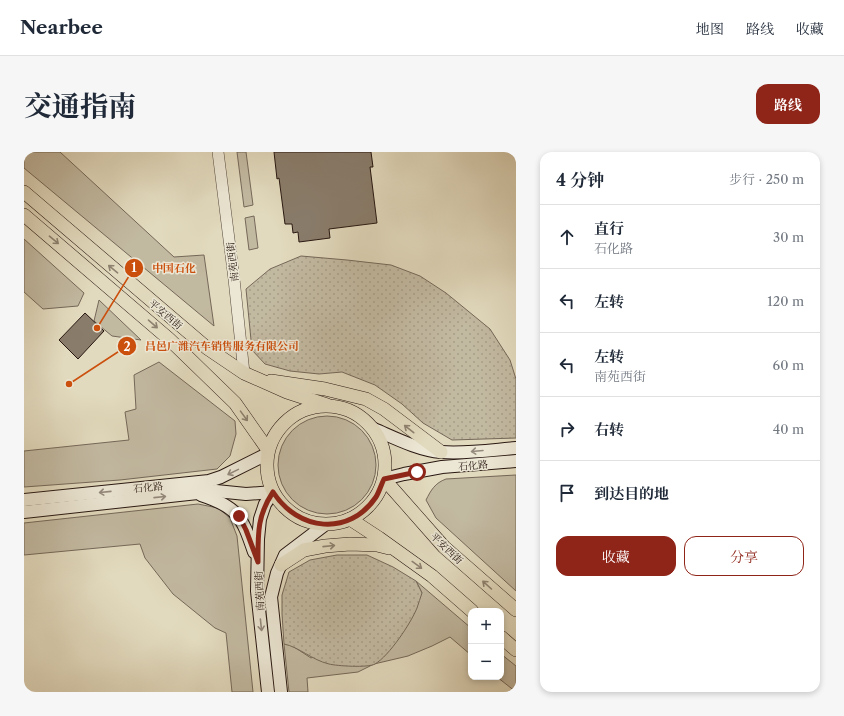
<!DOCTYPE html>
<html lang="zh">
<meta charset="utf-8">
<style>
:root{--surface:#fff;--page:#f6f6f7;--text:#1f2937;--muted:#747a83;--line:#e0e1e3;--accent:#8f2418}
body{margin:0;font-family:"Libre Caslon Text","Noto Serif SC",serif;background:var(--page);color:var(--text)}
.controls{position:absolute;right:12px;bottom:12px;display:grid;overflow:hidden;border-radius:8px;box-shadow:0 2px 6px #0003}
.controls button{width:36px;height:36px;display:grid;place-items:center;padding:0;border:0;border-bottom:1px solid var(--line);background:var(--surface);color:var(--text);font:20px sans-serif}
.stop{position:absolute;width:12px;height:12px;margin:-9px;border:3px solid #8f2418;border-radius:50%;background:#fff}
.stop.end{background:#8f2418;border-color:#fff;box-shadow:0 1px 4px #0008}
.list{margin:0;padding:0;list-style:none}
h2{display:flex;justify-content:space-between;align-items:center;height:52px;margin:0;padding:0 16px;font-size:17px}
h2 small{font-size:13px;font-weight:400;color:var(--muted)}
.list li{display:grid;grid-template-columns:26px 1fr auto;gap:12px;align-items:center;box-sizing:border-box;height:64px;padding:0 16px;border-top:1px solid var(--line)}
.list b{display:block;font-size:15px;white-space:nowrap}
.list p{margin:0;font-size:13px;white-space:nowrap;color:var(--muted)}
.list em{font-size:13px;font-style:normal;color:var(--muted)}
.actions{display:flex;gap:8px;padding:12px 16px}
.actions a{flex:1;padding:9px 0;border:1px solid var(--accent);border-radius:12px;text-align:center;font-size:14px;color:var(--accent)}
.actions .main{background:var(--accent);color:#fff}
.icon{flex:none;width:22px;height:22px;fill:none;stroke:currentColor;stroke-width:2;stroke-linecap:round;stroke-linejoin:round}
.map{position:relative;flex:none;width:492px;height:540px;overflow:hidden;border-radius:12px}
header{display:flex;align-items:center;gap:24px;box-sizing:border-box;height:56px;padding:0 20px;background:var(--surface);border-bottom:1px solid var(--line)}
header strong{font-size:19px}
nav{display:flex;gap:22px;margin-inline-start:auto;font-size:14px}
.intro{display:flex;align-items:center;justify-content:space-between;box-sizing:border-box;height:96px;padding:0 24px}
h1{margin:0;font-size:28px}
.button{padding:10px 18px;border-radius:12px;background:var(--accent);color:#fff;font-size:14px;font-weight:700}
main{display:flex;gap:24px;padding:0 24px}
aside{flex:1;background:var(--surface);border-radius:12px;box-shadow:0 2px 6px #0003}
.map>svg:first-child{display:block}
.green{fill:#c2b9a1;stroke:#756859}
.park{fill:url(#park-dots);stroke:#756859}
.building{fill:#897c6b;stroke:#281711}
.lines{fill:none;stroke-linecap:round;stroke-linejoin:round}
.tertiary-casing{stroke:#56483c;stroke-width:12}
.secondary-casing{stroke:#281711;stroke-width:14}
.primary-casing{stroke:#281711;stroke-width:14}
.tertiary{stroke:#ece7d5;stroke-width:11}
.secondary{stroke:#ece7d5;stroke-width:12}
.primary{stroke:#e2dabe;stroke-width:13}
.oneway{stroke:#8e8270}
.oneway2{stroke:#94897d}
.route{stroke:#8f2418;stroke-width:5}
.labels{text-anchor:middle;stroke-width:3;stroke-linejoin:round;paint-order:stroke}
.street-label{font-size:10px;fill:#281711;stroke:#ece7d5}
.leader{fill:none;stroke:#cb4f0d;stroke-width:1.5}
.callout-dot{fill:#cb4f0d;stroke:#ece7d5;stroke-width:1.5}
.mark-label{font-size:12px;text-anchor:middle;font-weight:bold;fill:#fff}
.callout-label{font-size:11px;text-anchor:middle;font-weight:bold;fill:#cb4f0d;stroke:#ece7d5;stroke-width:3;stroke-linejoin:round;paint-order:stroke}
</style>
<header>
<strong>Nearbee</strong>
<nav><a>地图</a><a>路线</a><a>收藏</a></nav>
</header>
<div class="intro"><h1>交通指南</h1><a class="button">路线</a></div>
<main>
<div class="map">
<svg width="492" height="540" viewBox="0 0 492 540">
<defs>
<pattern id="park-dots" width="8" height="8" patternUnits="userSpaceOnUse"><rect width="8" height="8" fill="#c2b9a1"/><path d="M2 2h.1M6 6h.1" fill="none" stroke="#a79e8a" stroke-width="1.8" stroke-linecap="round"/></pattern>
</defs>
<rect width="100%" height="100%" fill="#e2dabe"/>
<filter id="stains"><feTurbulence type="fractalNoise" baseFrequency=".005" numOctaves="4"/><feColorMatrix values="0 0 0 0 .2 0 0 0 0 .09 0 0 0 0 .02 0 0 0 .5 -.17"/></filter>
<radialGradient id="worn" r=".72"><stop offset=".6" stop-color="#630" stop-opacity="0"/><stop offset="1" stop-color="#630" stop-opacity=".3"/></radialGradient>
<g class="green">
<path d="M0 0H36L150 105 180 103 190 174 0 16Z"/>
<path d="M213 0H222L229 53 220 55Z"/>
<path d="M230 64 234 96 225 98 221 66Z"/>
<path d="M0 87 60 141 54 154 19 157 0 140Z"/>
<path d="M75 148 117 188 88 184 70 169Z"/>
<path d="M135 210 211 269 212 282 206 304 193 317 96 328 0 335V299L105 288 101 260 112 257 110 223Z"/>
<circle cx="303" cy="313" r="49"/>
<path d="M492 323V439L412 366 402 348C407 338 411 331 422 327Z"/>
<path d="M174 352 194 356 206 366 213 384 229 540H208L202 481 191 476 149 442 121 406 116 392 0 403V371Z"/>
<path d="M392 429 447 476V503L426 485 408 494 384 504 350 512 334 520 283 526 284 540H265L260 492 267 493 287 506 398 441Z"/>
<path d="M477 502 492 514V540L473 525H477Z"/>
</g>
<g class="park">
<path d="M277 104 323 108 367 113 396 124 422 141 466 177 486 208 492 227V286L428 288 399 271 378 252 351 233 318 220 295 222 266 219 241 212 228 198 222 137 246 117Z"/>
<path d="M313 403H343L369 415 392 429 398 441C396 446 395 451 393 456 387 471 365 504 351 512 344 516 313 514 305 512 288 508 275 495 260 492L258 462V443L265 420 286 408Z"/>
</g>
<g class="building">
<path d="M250 0H347L349 15H346L353 71 305 77 306 86 275 90 274 80 269 81 268 72H261L255 26 253 27Z"/>
<path d="M61 161 80 179 54 207 35 188Z"/>
</g>
<g class="lines">
<defs>
<path id="tertiary" d="M194 0 210 127 220 221"/>
<g id="secondary">
<path d="M350 277C371 286 394 298 417 300 442 302 468 298 492 296"/>
<path d="M360 327 380 322 418 315 492 309"/>
<path d="M177 343C214 355 218 365 230 400"/>
<path d="M0 348 185 329 197 325 243 302"/>
<path d="M0 360 192 339 222 342 249 340"/>
<path d="M244 540 233 439 234 387 236 367 241 352 249 340"/>
<path d="M257 540 247 445 253 421 261 403 302 372"/>
</g>
<g id="primary">
<path d="M0 40 183 196 220 221 263 240 303 253"/>
<path d="M0 63 145 187 211 251 244 298"/>
<path d="M247 229 301 237 342 247 360 257 417 300"/>
<circle cx="302" cy="313" r="59"/>
<path d="M360 327 420 395 492 458"/>
<path d="M326 367 355 386 408 424 448 459"/>
<path d="M257 413 280 398 301 394 326 392 353 393 365 396"/>
<path d="M477 485 492 498"/>
</g>
</defs>
<use href="#tertiary" class="tertiary-casing"/>
<use href="#secondary" class="secondary-casing"/>
<use href="#primary" class="primary-casing"/>
<use href="#tertiary" class="tertiary"/>
<use href="#secondary" class="secondary"/>
<use href="#primary" class="primary"/>
</g>
<defs><path id="oneway-shaft" d="M-6 0H5M1.5-3L5.5 0L1.5 3" fill="none" stroke-width="1.6" stroke-linecap="round" stroke-linejoin="round"/></defs>
<g class="oneway">
<use href="#oneway-shaft" transform="translate(30 88) rotate(40)"/>
<use href="#oneway-shaft" transform="translate(89 117) rotate(-140)"/>
<use href="#oneway-shaft" transform="translate(129 172) rotate(41)"/>
<use href="#oneway-shaft" transform="translate(220 264) rotate(54)"/>
<use href="#oneway-shaft" transform="translate(385 277) rotate(-142)"/>
<use href="#oneway-shaft" transform="translate(305 394) rotate(-6)"/>
<use href="#oneway-shaft" transform="translate(393 413) rotate(36)"/>
<use href="#oneway-shaft" transform="translate(463 433) rotate(-138)"/>
</g>
<g class="oneway2">
<use href="#oneway-shaft" transform="translate(453 299) rotate(175)"/>
<use href="#oneway-shaft" transform="translate(209 320) rotate(154)"/>
<use href="#oneway-shaft" transform="translate(81 340) rotate(174)"/>
<use href="#oneway-shaft" transform="translate(136 345) rotate(-6)"/>
<use href="#oneway-shaft" transform="translate(237 473) rotate(84)"/>
</g>
<g class="lines">
<path class="route" d="M215 364 222 378 234 410C234 382 233 364 249 340 274 379 325 385 352 345 355 340 357 333 360 327L393 320"/>
</g>
<g class="labels">
<g class="street-label">
<text transform="translate(208 110) rotate(-97)" y="4">南苑西街</text>
<text transform="translate(142 162) rotate(40)" y="4">平安西街</text>
<text transform="translate(449 313) rotate(-5)" y="4">石化路</text>
<text transform="translate(124 335) rotate(-6)" y="4">石化路</text>
<text transform="translate(423 396) rotate(44)" y="4">平安西街</text>
<text transform="translate(235 439) rotate(-93)" y="4">南苑西街</text>
</g>
</g>
<path class="leader" d="M73 176L110 116M45 232L103 194"/>
<g class="callout-dot">
<circle cx="73" cy="176" r="4"/>
<circle cx="45" cy="232" r="4"/>
<circle cx="110" cy="116" r="10"/>
<circle cx="103" cy="194" r="10"/>
</g>
<g class="mark-label">
<text x="110" y="120">1</text>
<text x="103" y="199">2</text>
</g>
<g class="callout-label">
<text x="150" y="120">中国石化</text>
<text x="198" y="198">昌邑广潍汽车销售服务有限公司</text>
</g>
<rect width="100%" height="100%" filter="url(#stains)"/>
<rect width="100%" height="100%" fill="url(#worn)"/>
</svg>
<div class="controls">
<button>+</button>
<button>−</button>
</div>
<div class="stop" style="left:393px;top:320px"></div>
<div class="stop end" style="left:215px;top:364px"></div>
</div>
<aside>
<h2>4 分钟<small>步行 · 250 m</small></h2>
<ul class="list">
<li><svg class="icon" aria-label="ahead" viewBox="0 0 24 24"><path d="M12 20V5M6 11l6-6 6 6"/></svg><div><b>直行</b><p>石化路</p></div><em>30 m</em></li>
<li><svg class="icon" aria-label="left" viewBox="0 0 24 24"><path d="M17 20v-9H6M10 6l-5 5 5 5"/></svg><div><b>左转</b></div><em>120 m</em></li>
<li><svg class="icon" aria-label="left" viewBox="0 0 24 24"><path d="M17 20v-9H6M10 6l-5 5 5 5"/></svg><div><b>左转</b><p>南苑西街</p></div><em>60 m</em></li>
<li><svg class="icon" aria-label="right" viewBox="0 0 24 24"><path d="M7 20v-9h11M14 6l5 5-5 5"/></svg><div><b>右转</b></div><em>40 m</em></li>
<li><svg class="icon" aria-label="arrive" viewBox="0 0 24 24"><path d="M6 21V4h12l-3 4 3 4H6"/></svg><div><b>到达目的地</b></div></li>
</ul>
<div class="actions"><a class="main">收藏</a><a>分享</a></div>
</aside>
</main>
